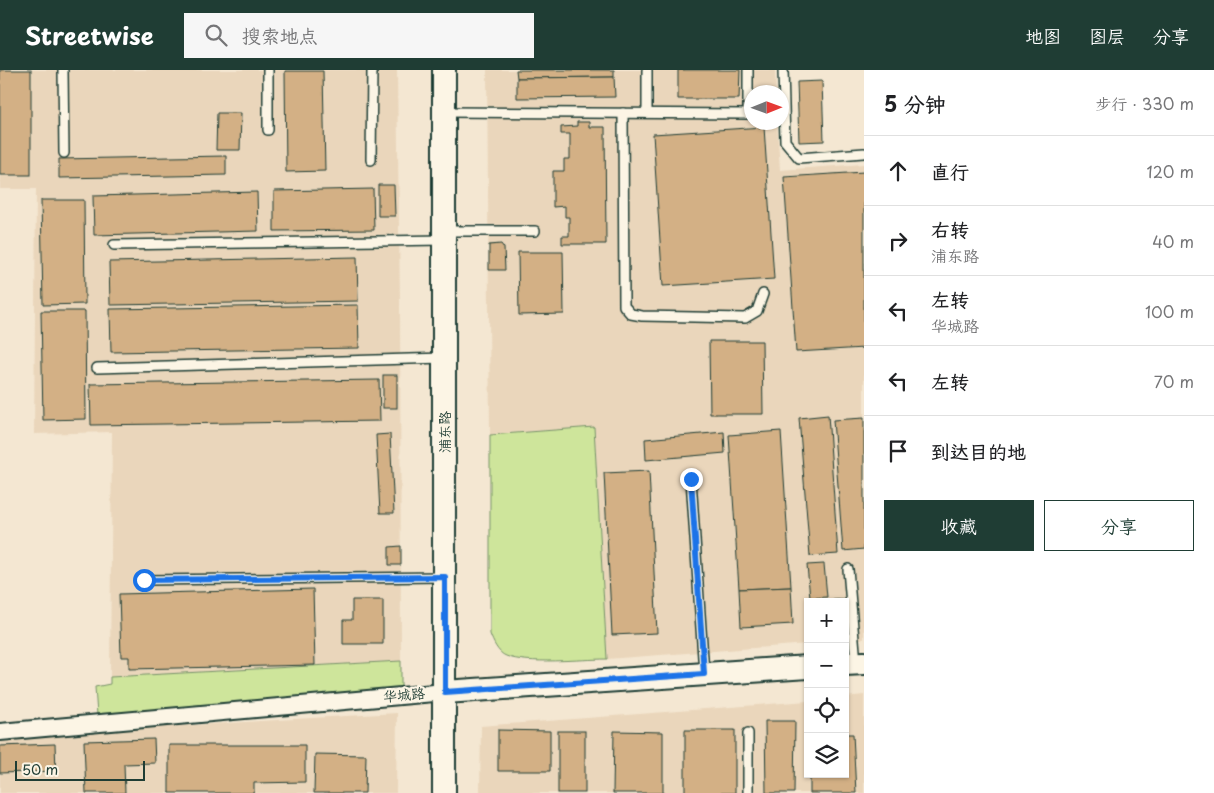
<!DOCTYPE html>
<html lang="zh">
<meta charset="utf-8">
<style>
:root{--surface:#fff;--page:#f6f6f6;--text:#202124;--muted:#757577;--line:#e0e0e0;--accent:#1f3d34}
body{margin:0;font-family:"Playpen Sans","LXGW WenKai TC",sans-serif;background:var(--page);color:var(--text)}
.controls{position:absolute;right:15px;bottom:15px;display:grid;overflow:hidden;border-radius:0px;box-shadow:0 1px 4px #0004}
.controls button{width:45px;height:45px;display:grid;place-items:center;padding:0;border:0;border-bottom:1px solid var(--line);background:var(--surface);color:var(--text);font:25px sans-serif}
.compass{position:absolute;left:744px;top:15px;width:45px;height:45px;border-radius:50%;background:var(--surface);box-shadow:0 1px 4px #0004;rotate:89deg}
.scale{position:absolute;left:15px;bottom:12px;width:130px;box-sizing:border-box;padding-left:5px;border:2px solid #1f3d34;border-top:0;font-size:14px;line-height:18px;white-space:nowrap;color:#1f3d34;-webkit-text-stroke:4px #fcf5e5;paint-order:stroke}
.stop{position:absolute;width:15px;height:15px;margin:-11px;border:4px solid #1a73e8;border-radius:50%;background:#fff}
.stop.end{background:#1a73e8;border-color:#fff;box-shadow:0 1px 5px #0008}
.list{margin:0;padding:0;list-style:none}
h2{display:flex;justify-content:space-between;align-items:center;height:65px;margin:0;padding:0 20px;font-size:21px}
h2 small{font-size:16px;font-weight:400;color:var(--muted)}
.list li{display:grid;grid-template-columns:32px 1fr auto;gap:15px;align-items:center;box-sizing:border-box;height:70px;padding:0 20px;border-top:1px solid var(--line)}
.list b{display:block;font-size:19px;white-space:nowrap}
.list p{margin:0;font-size:16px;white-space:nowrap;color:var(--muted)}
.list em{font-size:16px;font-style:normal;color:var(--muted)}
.actions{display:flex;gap:10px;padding:15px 20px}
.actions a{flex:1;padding:11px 0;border:1px solid var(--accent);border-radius:0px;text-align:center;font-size:18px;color:var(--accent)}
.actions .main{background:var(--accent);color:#fff}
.icon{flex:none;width:28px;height:28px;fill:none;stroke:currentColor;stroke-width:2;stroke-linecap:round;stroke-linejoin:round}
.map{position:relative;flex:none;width:864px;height:723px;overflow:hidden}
header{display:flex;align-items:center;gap:30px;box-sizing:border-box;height:70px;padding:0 25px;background:var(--accent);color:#fff}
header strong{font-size:24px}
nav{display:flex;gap:28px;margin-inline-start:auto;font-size:18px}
.search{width:350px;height:45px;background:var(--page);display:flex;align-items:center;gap:12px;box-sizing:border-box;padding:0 18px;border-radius:0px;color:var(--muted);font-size:19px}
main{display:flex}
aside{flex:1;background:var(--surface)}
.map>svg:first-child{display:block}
.built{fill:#ead6bb}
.green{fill:#cee59b;stroke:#769168}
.building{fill:#d3b085;stroke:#1f3d34}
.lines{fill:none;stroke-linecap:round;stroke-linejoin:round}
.lane-casing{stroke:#1f3d34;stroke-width:12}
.street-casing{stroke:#1f3d34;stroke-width:20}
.secondary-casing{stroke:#1f3d34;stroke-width:26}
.lane{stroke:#fcf5e5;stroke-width:9}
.street{stroke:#fcf5e5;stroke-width:16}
.secondary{stroke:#fcf5e5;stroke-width:22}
.route{stroke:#1a73e8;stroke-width:6}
.labels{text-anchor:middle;stroke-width:4.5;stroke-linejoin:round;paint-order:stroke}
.street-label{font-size:14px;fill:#1f3d34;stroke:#fcf5e5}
</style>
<header>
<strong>Streetwise</strong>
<div class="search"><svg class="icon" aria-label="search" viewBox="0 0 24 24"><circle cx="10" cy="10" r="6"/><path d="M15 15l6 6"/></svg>搜索地点</div>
<nav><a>地图</a><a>图层</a><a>分享</a></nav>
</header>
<main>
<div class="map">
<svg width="864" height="723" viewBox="0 0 864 723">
<rect width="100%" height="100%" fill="#f4e7d2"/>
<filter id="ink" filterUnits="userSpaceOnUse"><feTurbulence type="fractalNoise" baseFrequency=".02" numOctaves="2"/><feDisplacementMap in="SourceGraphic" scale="10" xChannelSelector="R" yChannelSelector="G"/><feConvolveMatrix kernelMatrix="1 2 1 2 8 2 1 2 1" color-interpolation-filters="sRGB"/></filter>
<g filter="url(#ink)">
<g class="built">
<path d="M0 0H397L400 233 401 591 110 607 112 362 34 364 36 119H0Z"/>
<path d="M487 0H775L776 22H752V52L777 53 780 100 864 94V569L845 570V532H808V574L607 589 594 357 490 365Z"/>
<path d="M864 625V723H480L481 656 808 631V704H845V627Z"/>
<path d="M397 643 396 723H0V670L161 657Z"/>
</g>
<g class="green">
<path d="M594 357 607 589C581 589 527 595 506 586 498 583 493 572 490 564V365Z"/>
<path d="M401 591V621L97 645 95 617 110 614V607Z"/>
</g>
<g class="building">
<rect x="0" y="0" width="31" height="105"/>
<path d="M516 0H614V7L517 8Z"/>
<path d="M678 0H740L739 29H678Z"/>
<path d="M285 1H323L325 101 286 102Z"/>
<path d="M614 7 615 27 517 28V8Z"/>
<path d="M822 11 824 71 799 72 797 12Z"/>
<path d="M217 43H241L240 80H216Z"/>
<path d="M577 52H589V57H605L606 174H562V166H569V147H565V136L553 137V101H564V89H570V64H561V57L577 56Z"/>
<path d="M764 57 774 209 663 216 653 64Z"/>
<path d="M226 86V105L59 108V89Z"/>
<path d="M864 102V278L796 282 784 107Z"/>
<path d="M378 115H394L395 146H378Z"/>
<path d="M373 119 374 160 274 161V121Z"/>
<path d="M257 122 258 161 94 165 93 126Z"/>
<path d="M41 130H84L85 234 43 235Z"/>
<path d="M501 174 504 178 505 200H489V175Z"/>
<path d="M518 182H563L564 244 519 245Z"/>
<path d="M357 187 358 231 110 235 109 192Z"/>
<path d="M358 235 359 278 111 282 110 239Z"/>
<path d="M41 241H85L86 349 43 350Z"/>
<path d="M709 271H762L763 344H710Z"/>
<rect x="383" y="305" width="14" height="33"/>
<path d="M379 310 380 351 91 355 90 314Z"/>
<path d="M828 345 838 484 810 486 799 348Z"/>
<path d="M864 348V479L843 481 833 350Z"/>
<path d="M781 361 791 517 739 519 729 365Z"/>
<path d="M724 362 725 383 646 390 645 369Z"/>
<path d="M390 364 394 443H380L376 365Z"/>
<path d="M649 401 657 563 612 565 604 403Z"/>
<path d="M401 476V495H389V477Z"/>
<path d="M824 494 827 527 810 528 807 495Z"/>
<path d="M791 517 793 554 741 557 739 519Z"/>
<path d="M313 519 315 595 129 599V587H121L119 524Z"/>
<path d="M843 529V532H812Z"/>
<path d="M352 530H383V574H343V550H352Z"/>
<path d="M765 651H795L794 723H766Z"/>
<path d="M498 660 550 661V701H498Z"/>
<rect x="685" y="660" width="50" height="63"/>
<rect x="558" y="661" width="27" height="62"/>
<path d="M614 661 663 662V723H613Z"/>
<path d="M845 664H853L856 723H810V704H845Z"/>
<path d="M154 669 155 693 124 694 125 723H86L84 671Z"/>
<path d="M55 674 56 701 0 703V676Z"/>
<path d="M169 675H305V712L254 713V723H169Z"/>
<path d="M315 684 366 685 365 723H314Z"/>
</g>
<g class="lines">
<defs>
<g id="lane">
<path d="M63 0 64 83"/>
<path d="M268 0V60"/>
<path d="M647 0V43"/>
<path d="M783 0 785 71 799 88 864 83"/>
<path d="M445 42 748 44V0"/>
<path d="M623 43 624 236 631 244 642 246 745 248 757 241 763 224"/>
<path d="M371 90 372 0"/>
<path d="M445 161H535"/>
<path d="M114 175 444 170"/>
<path d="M97 298 444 288"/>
<path d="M691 409 704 603"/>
<path d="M848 499 856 593"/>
<path d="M144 510 445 507"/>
<path d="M748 663V723"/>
</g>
<path id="street" d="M0 662 445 622"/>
<g id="secondary">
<path d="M845 594 864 593"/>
<path d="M445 622 808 597"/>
<path d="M444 723V0"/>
</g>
</defs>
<use href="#lane" class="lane-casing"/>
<use href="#street" class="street-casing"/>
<use href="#secondary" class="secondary-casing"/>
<use href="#lane" class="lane"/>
<use href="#street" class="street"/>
<use href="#secondary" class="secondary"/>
</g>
</g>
<g class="lines" filter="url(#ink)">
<path class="route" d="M144 510 445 507V622L704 604 691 409"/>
</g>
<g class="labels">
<g class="street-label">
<text transform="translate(445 362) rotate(-90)" y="5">浦东路</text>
<text transform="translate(404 625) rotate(-5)" y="5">华城路</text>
</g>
</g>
</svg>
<div class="controls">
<button>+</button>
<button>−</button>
<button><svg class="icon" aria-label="locate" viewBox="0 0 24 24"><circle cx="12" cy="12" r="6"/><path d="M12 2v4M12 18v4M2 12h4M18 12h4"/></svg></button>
<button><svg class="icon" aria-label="layers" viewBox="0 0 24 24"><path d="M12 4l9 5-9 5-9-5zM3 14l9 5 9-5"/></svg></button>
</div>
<svg class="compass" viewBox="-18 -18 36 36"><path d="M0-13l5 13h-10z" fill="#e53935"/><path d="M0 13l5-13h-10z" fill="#757577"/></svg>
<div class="scale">50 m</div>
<div class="stop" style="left:144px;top:510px"></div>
<div class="stop end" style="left:691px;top:409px"></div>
</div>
<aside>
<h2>5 分钟<small>步行 · 330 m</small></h2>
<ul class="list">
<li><svg class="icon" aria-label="ahead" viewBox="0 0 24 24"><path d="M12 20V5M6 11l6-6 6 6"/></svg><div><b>直行</b></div><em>120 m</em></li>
<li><svg class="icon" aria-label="right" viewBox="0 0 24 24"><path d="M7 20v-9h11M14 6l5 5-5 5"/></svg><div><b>右转</b><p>浦东路</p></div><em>40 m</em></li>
<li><svg class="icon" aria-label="left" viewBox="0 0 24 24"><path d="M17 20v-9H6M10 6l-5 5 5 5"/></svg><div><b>左转</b><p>华城路</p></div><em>100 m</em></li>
<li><svg class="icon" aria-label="left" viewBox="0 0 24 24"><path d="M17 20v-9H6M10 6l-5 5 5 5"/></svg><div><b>左转</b></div><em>70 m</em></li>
<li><svg class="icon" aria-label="arrive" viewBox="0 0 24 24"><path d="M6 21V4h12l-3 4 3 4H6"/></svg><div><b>到达目的地</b></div></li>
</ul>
<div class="actions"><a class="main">收藏</a><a>分享</a></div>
</aside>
</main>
